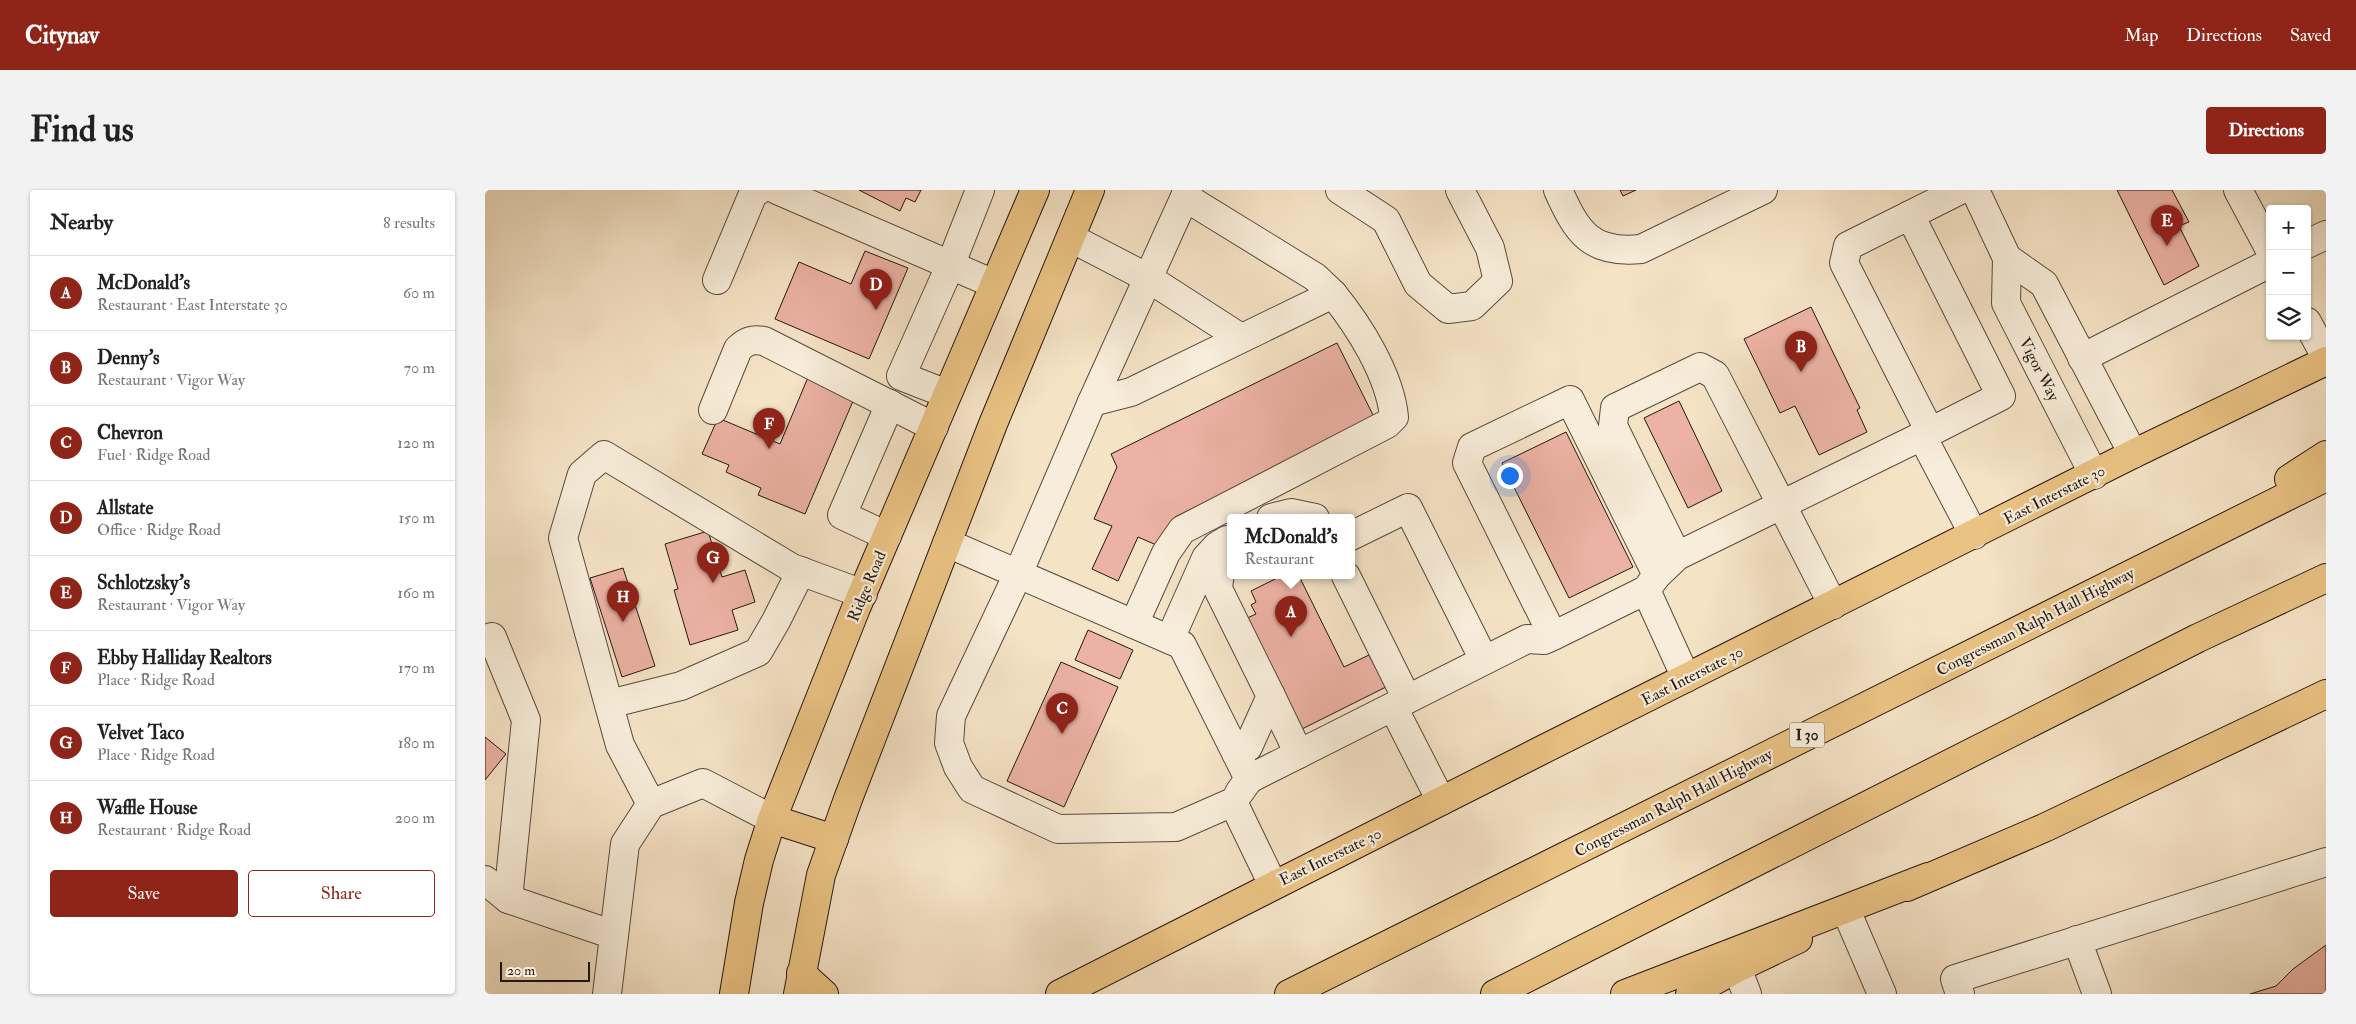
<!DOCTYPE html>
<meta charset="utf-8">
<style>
:root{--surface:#fff;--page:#f2f2f2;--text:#222;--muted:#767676;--line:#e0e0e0;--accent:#8f2418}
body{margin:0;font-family:"IM FELL Double Pica",serif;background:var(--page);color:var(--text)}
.controls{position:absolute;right:15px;top:15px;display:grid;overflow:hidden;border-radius:5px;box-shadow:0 1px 4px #0004}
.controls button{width:45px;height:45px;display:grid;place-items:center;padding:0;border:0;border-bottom:1px solid var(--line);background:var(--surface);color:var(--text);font:25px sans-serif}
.scale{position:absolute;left:15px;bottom:12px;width:90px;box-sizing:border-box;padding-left:5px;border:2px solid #241812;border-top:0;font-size:14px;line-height:18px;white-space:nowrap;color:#241812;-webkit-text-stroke:4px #f8edda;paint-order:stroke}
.you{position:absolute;left:1024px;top:285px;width:18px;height:18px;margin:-12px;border:4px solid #fff;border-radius:50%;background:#1a73e8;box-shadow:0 0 0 8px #1a73e833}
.badge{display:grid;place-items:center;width:32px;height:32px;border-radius:50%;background:var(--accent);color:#fff;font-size:16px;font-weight:700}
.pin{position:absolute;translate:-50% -41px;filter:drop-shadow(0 1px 2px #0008)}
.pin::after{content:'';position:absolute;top:26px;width:18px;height:15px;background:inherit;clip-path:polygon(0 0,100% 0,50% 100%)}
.popup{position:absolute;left:742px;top:324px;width:128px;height:65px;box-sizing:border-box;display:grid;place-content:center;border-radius:5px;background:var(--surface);filter:drop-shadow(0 1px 4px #0005);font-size:16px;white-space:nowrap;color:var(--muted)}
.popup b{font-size:19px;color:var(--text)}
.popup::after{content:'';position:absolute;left:50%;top:100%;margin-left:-10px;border:10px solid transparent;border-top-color:var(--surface)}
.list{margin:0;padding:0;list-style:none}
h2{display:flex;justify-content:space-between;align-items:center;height:65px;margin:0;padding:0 20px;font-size:21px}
h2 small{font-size:16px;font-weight:400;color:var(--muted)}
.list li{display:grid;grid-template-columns:32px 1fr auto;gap:15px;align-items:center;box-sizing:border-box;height:75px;padding:0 20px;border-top:1px solid var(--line)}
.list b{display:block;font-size:19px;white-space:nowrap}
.list p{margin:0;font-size:16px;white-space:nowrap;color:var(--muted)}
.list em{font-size:16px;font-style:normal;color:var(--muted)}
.actions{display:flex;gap:10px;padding:15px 20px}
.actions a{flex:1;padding:11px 0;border:1px solid var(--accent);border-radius:5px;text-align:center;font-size:18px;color:var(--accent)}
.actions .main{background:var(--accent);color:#fff}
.icon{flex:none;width:28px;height:28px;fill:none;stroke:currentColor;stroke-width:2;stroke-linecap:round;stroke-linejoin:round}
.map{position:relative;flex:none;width:1841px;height:804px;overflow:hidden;border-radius:5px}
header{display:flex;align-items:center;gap:30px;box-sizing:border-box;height:70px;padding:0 25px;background:var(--accent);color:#fff}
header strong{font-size:24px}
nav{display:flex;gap:28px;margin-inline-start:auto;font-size:18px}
.intro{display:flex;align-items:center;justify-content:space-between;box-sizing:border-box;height:120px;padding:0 30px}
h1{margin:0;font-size:35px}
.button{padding:12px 22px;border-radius:5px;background:var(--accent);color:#fff;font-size:18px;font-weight:700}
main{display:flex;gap:30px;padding:0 30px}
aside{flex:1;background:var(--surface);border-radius:5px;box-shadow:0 1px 4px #0004}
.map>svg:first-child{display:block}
.building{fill:#ecb2a4;stroke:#241812}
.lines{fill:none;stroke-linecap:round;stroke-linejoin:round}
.minor-casing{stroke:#584b3f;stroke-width:30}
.major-casing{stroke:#241812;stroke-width:30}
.highway-casing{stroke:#241812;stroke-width:30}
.minor{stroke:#f8edda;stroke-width:28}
.major{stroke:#eac283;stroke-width:28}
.highway{stroke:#eac283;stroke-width:28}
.labels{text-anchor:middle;stroke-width:4.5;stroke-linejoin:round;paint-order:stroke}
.shield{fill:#f8edda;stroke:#64584e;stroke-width:1}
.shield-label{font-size:15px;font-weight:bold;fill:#241812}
.street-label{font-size:16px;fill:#241812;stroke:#f8edda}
</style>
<header>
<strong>Citynav</strong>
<nav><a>Map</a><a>Directions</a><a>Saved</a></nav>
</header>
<div class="intro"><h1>Find us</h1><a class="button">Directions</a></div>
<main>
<aside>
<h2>Nearby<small>8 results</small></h2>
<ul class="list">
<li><span class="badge">A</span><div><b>McDonald's</b><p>Restaurant · East Interstate 30</p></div><em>60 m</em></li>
<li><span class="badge">B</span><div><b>Denny's</b><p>Restaurant · Vigor Way</p></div><em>70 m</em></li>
<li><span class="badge">C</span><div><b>Chevron</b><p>Fuel · Ridge Road</p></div><em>120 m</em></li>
<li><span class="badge">D</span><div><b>Allstate</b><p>Office · Ridge Road</p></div><em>150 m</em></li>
<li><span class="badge">E</span><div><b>Schlotzsky's</b><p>Restaurant · Vigor Way</p></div><em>160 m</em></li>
<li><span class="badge">F</span><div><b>Ebby Halliday Realtors</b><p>Place · Ridge Road</p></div><em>170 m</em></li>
<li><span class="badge">G</span><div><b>Velvet Taco</b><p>Place · Ridge Road</p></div><em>180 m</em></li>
<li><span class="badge">H</span><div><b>Waffle House</b><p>Restaurant · Ridge Road</p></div><em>200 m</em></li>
</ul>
<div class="actions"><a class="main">Save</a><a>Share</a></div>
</aside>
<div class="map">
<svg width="1841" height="804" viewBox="0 0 1841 804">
<rect width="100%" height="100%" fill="#f5e3c6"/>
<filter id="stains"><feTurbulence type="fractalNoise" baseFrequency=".004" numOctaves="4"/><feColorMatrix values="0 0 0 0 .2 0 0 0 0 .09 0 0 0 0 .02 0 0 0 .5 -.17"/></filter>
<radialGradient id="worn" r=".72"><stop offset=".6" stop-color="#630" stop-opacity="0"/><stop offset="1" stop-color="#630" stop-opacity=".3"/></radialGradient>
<g class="building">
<path d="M374 0H436L430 12 421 8 415 21Z"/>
<path d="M1135 0H1151L1138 6Z"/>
<path d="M1632 0H1687L1704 32 1694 36 1714 76 1679 95Z"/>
<path d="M380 61 423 78 384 169 290 129 314 72 366 94Z"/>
<path d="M1326 117 1375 218 1372 220 1382 242 1334 265 1310 216 1295 223 1259 149Z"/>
<path d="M852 153 890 229 690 327 676 357 653 347 633 391 607 379 627 336 609 329 632 277 626 264Z"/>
<path d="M324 185 371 204 320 324 273 305 276 298 241 282 244 275 217 264 233 228 295 254Z"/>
<path d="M1194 211 1237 301 1203 318 1159 228Z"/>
<path d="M1081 242 1148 377 1084 408 1017 273Z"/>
<path d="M223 341 237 387 260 380 270 412 247 420 253 440 205 455 189 400 193 399 180 354Z"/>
<path d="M138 378 170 476 137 487 105 388Z"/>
<path d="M796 386H814L859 477 884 465 901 497 813 541 758 430 771 424 766 415 771 412 766 401Z"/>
<path d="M603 440 648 460 635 489 590 470Z"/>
<path d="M576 472 633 497 579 617 522 591Z"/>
<path d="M0 547 21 564 0 590Z"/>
<path d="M1841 755V804H1765L1791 796 1808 779Z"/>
</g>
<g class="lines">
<defs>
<g id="minor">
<path d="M292 0 509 94"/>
<path d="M703 0 607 212 533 384 466 526 464 553 473 577 487 599 573 639 691 637 748 612 788 695"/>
<path d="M855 0 901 30 933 94 963 119 987 116 1013 91 1005 58 975 0"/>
<path d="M1073 0C1092 42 1105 64 1156 59L1278 0"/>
<path d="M1490 0 1522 68 1521 113 1609 285"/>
<path d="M1753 0 1785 60"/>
<path d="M700 7 830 87 848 104"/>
<path d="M1425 25 1516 206 1445 242"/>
<path d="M586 48 663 88 756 148"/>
<path d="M1822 54 1841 45"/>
<path d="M1522 68 1559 94 1648 264"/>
<path d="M232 90 268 4 274 0"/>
<path d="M1822 132 1841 167"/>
<path d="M1597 168 1785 73"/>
<path d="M462 204 416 186 465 76 495 0"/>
<path d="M607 212 646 202 848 104C874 136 905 185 909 227L902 234 697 340 681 363 649 434"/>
<path d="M228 220 253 159C261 151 267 149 279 151L449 237"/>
<path d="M1437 246 1489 345"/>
<path d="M786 328 806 323 830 328"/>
<path d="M402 346 357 325 405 214"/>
<path d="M866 346 923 318 999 470"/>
<path d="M462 353 697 455 764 589 754 603"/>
<path d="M746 364C737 375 734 385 733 399L786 506 763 557 751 563"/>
<path d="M1192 366 1128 236 1130 218 1215 177 1230 185 1348 415"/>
<path d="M1172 385 1192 366 1445 242 1359 73 1363 56 1475 0"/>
<path d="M861 386 922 509"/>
<path d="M1161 400 1201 488"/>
<path d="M0 449 7 447 41 530 23 709"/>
<path d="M685 449 721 368 732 356 742 350"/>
<path d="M786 506 814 564"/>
<path d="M124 514 196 496 273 462 291 431 316 381"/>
<path d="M908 517 956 611"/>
<path d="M764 589 1042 449 1059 450 1068 446 1161 400 1172 385 1085 210 987 257 982 273 1068 446"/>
<path d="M166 614 135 555 78 348 97 284 119 265 307 378 378 404"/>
<path d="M0 690 23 709 129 745"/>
<path d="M1363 725 1397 804"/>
<path d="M1592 750 1612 804"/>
<path d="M1252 778 1262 804"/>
<path d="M122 804 140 654 166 614 218 593 287 629"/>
<path d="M1475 804 1470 789 1841 672"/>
</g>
<g id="major">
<path d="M287 629 349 649"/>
<path d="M1422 697 1559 638 1841 504"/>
<path d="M316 783 339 804"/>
<path d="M249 804 264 713 274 670 287 629 371 418 550 0"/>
<path d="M313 804 336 685 363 609 508 234 605 0"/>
<path d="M575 804 1053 562 1648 264 1841 171"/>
<path d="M1205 804 1252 778 1313 749"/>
</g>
<g id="highway">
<path d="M1804 289 1841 265"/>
<path d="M804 804 1841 287"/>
<path d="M1010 804 1713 448 1841 388"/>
<path d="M1140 804 1443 687"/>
</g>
</defs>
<use href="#minor" class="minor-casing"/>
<use href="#major" class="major-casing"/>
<use href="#highway" class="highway-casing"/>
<use href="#minor" class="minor"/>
<use href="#major" class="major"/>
<use href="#highway" class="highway"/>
</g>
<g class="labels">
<rect class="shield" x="1304.5" y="532.5" width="35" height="25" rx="4"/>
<g class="shield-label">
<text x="1322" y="550">I 30</text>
</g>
<g class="street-label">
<text transform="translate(1555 179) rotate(63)" y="6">Vigor Way</text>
<text transform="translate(1569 304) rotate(-27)" y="6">East Interstate 30</text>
<text transform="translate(381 396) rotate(-67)" y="6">Ridge Road</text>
<text transform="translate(1550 431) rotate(-27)" y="6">Congressman Ralph Hall Highway</text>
<text transform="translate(1207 485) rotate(-27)" y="6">East Interstate 30</text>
<text transform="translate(1188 612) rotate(-27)" y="6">Congressman Ralph Hall Highway</text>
<text transform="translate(845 666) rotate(-26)" y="6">East Interstate 30</text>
</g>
</g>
<rect width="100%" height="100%" filter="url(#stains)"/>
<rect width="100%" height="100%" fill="url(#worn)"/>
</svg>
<div class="controls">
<button>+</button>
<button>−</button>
<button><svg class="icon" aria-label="layers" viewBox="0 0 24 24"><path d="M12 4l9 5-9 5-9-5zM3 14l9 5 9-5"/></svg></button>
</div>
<div class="scale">20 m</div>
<div class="you"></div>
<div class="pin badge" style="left:806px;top:447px">A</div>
<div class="popup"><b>McDonald's</b>Restaurant</div>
<div class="pin badge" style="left:1316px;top:182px">B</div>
<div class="pin badge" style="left:577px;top:544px">C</div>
<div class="pin badge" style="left:391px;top:120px">D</div>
<div class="pin badge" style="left:1682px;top:56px">E</div>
<div class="pin badge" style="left:284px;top:259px">F</div>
<div class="pin badge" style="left:228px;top:393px">G</div>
<div class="pin badge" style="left:138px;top:432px">H</div>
</div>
</main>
